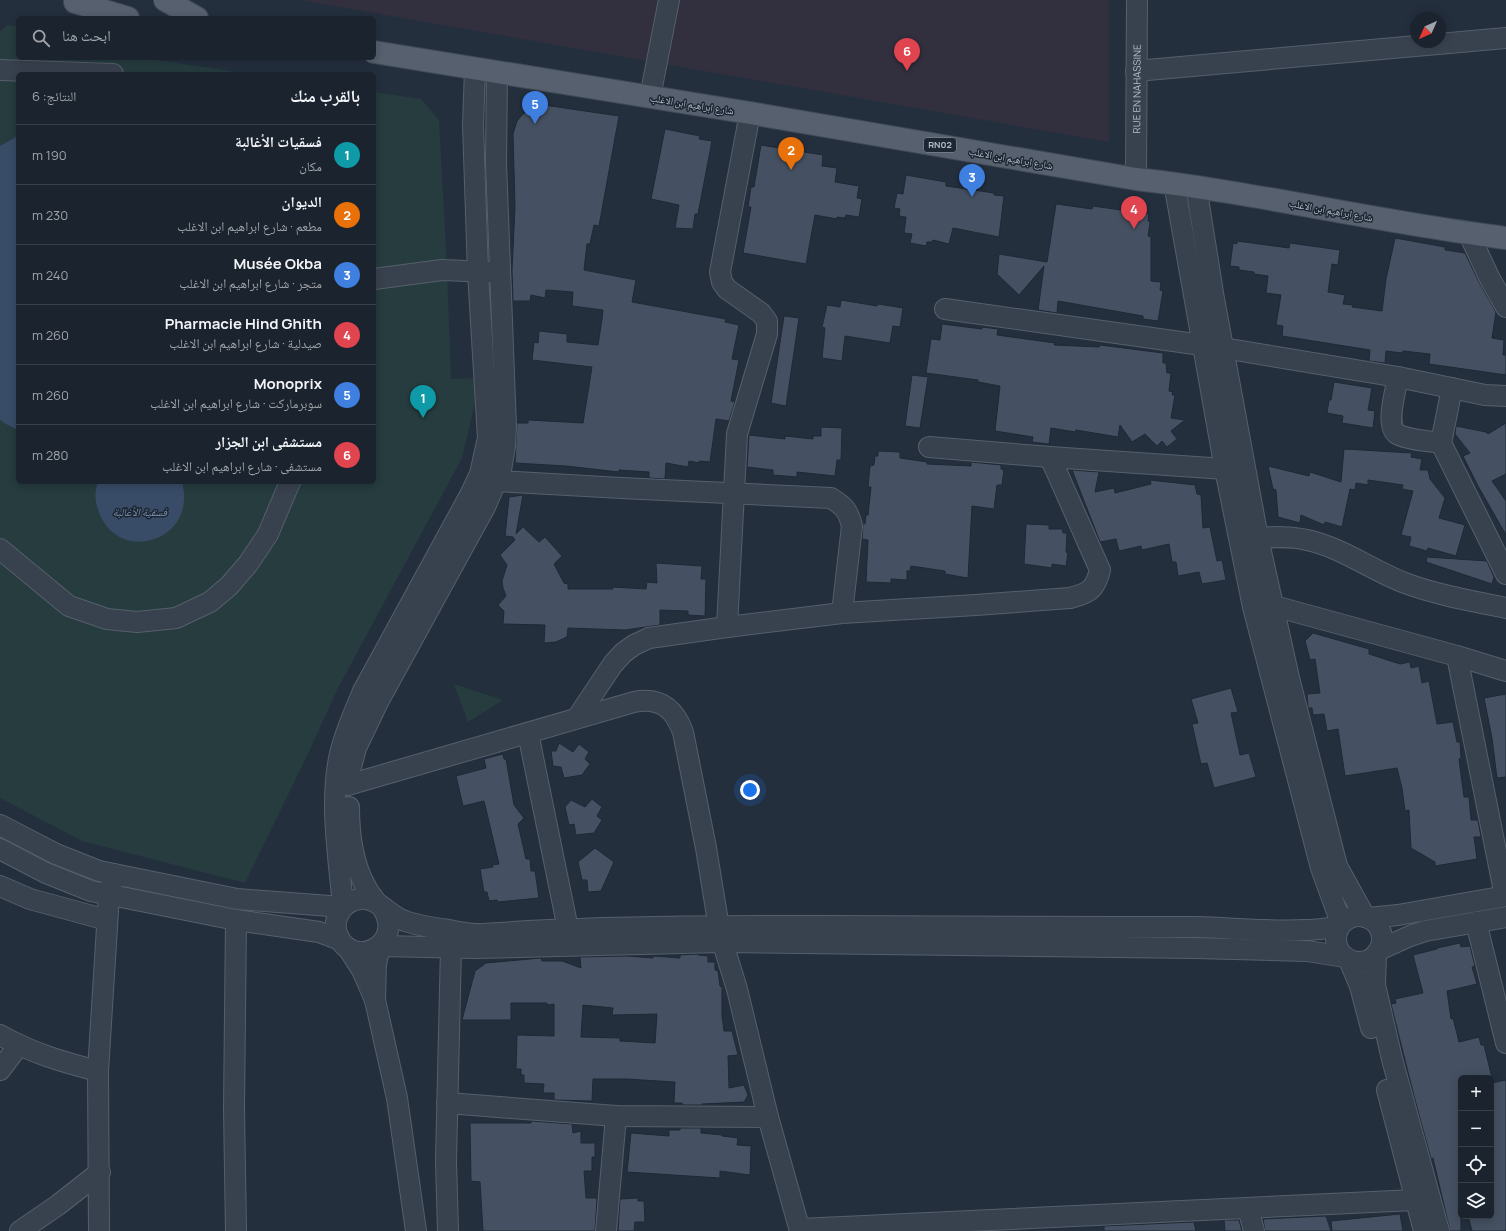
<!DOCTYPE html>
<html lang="ar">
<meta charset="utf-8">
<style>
:root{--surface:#1b232e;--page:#242b36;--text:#f1f3f6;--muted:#a0a4aa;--line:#39404a;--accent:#8ab4f8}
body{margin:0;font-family:Manrope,"Noto Naskh Arabic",sans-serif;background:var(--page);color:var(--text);direction:rtl}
.controls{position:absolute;right:12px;bottom:12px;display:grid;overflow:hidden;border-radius:6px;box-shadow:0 2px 10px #0003}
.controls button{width:36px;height:36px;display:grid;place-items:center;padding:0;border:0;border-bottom:1px solid var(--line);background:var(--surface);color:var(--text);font:20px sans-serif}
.compass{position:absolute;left:1410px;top:12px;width:36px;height:36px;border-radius:50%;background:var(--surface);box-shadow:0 2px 10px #0003;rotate:225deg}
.you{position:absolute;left:750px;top:790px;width:14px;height:14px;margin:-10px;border:3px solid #fff;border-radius:50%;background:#1a73e8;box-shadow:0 0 0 6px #1a73e833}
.badge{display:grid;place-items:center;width:26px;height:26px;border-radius:50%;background:var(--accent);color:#fff;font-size:13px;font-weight:700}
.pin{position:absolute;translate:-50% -33px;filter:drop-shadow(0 1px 2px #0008)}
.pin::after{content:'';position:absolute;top:21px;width:14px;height:12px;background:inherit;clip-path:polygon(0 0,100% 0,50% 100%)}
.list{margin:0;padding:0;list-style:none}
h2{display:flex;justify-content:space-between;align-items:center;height:52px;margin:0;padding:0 16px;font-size:17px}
h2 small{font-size:13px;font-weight:400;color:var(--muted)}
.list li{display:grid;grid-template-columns:26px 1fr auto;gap:12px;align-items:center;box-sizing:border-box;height:60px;padding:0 16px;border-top:1px solid var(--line)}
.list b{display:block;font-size:15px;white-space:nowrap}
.list p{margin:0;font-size:13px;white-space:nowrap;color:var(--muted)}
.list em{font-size:13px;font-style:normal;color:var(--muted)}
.icon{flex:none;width:22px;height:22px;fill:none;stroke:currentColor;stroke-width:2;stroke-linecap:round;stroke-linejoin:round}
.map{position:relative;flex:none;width:1506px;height:1231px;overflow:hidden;direction:ltr}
.search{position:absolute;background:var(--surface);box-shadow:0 2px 10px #0003;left:16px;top:16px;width:360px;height:44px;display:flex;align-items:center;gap:10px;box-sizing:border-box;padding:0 14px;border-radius:6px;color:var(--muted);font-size:15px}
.panel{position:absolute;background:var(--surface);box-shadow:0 2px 10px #0003;left:16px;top:72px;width:360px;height:412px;border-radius:6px;direction:rtl}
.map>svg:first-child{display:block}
.medical{fill:#32303f}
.green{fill:#263c3f}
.water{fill:#394c67}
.building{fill:#455162;stroke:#1f2835;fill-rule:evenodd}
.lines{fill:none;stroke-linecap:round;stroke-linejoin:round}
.minor-casing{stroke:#565f6c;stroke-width:22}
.major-casing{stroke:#414a57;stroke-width:24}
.minor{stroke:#38414e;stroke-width:20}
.major{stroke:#56606e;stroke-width:22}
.labels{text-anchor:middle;stroke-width:3;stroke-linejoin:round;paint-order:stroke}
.shield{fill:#1d2633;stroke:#878f9c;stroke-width:1}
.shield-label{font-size:9px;font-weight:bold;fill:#b4bcc9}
.street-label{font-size:10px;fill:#b4bcc9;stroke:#1d2633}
.water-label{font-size:11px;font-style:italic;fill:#7c92b1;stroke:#1d2633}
</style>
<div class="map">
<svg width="1506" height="1231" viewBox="0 0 1506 1231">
<rect width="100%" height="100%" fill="#242f3e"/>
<path class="medical" d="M300 0H1109V142Z"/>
<g class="green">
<path d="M7 25 18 26V58H142L251 74H18V482H374V92L421 99 439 120 447 269 451 379 481 378 462 458 338 688 307 756 245 883 82 841 0 798V32Z"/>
<path d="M454 684 503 700 468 722Z"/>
</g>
<g class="water">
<path d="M18 136V430L6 424 0 420V146Z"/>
<path d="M98 482H182C198 542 118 565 99 512 95 503 94 491 98 482Z"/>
</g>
<g class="building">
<path d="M544 105 619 116 599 226 594 225 590 244H587L584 270 636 280 632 302 726 319 725 322 739 325 732 359 739 360 731 401 735 402 729 421 716 419 710 462 699 461V463L689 461 688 467 666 463 665 479 649 478V472L619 470V472L566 466 515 463 517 423H528V420L583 423 592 367 532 360 534 342 538 343 539 331 567 334V342L598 345 602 319 603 310 572 306 573 292 546 290 545 298 531 295 530 301H513L512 270 515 207 513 134 517 121 523 114 534 107Z"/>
<path d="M665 129 700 136 699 139 712 141 698 214H695L693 229 675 228 679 205 651 199Z"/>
<path d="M761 145 823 155 822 166 837 168 835 182 859 186 857 198 862 199 859 217 846 215 845 218 837 217V219L815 215 806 264 743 253 751 207H748L751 187H754Z"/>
<path d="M906 175 946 182V186L994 193V195L1004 196 999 237 953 228 949 244 933 240 932 242H927L926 246 910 243 912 234 904 233 906 217 899 216 900 209 894 208 897 193 903 194Z"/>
<path d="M1056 204 1092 209 1093 206 1149 214 1148 221 1150 222 1148 236 1151 237V281L1161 282 1160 290 1163 291 1158 321 1143 319V316L1058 301 1057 313 1038 310 1044 266 1019 295 997 274 999 254 1047 262Z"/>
<path d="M1395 238 1445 247V250L1465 253 1480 284 1496 312 1492 338 1504 340 1503 355H1506V375L1429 364 1430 354 1403 351 1402 353 1386 351 1385 363 1369 361 1370 350 1282 336 1283 326 1276 325 1281 295 1266 293 1268 276 1254 274V272L1239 270V267L1230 266 1233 243 1237 244V241L1289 248 1290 243 1340 250 1338 265 1332 264 1328 292 1345 295 1343 304 1353 305 1352 307 1382 311 1386 279Z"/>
<path d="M841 300 877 306 878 304 903 308 900 327 893 326 890 343 845 336 842 361 822 358 825 328 822 327 827 305 840 307Z"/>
<path d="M784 316 799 318 786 406 771 403Z"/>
<path d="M942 324 982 329V327L998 329 997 335 1055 343 1054 345 1099 347 1100 345 1163 353V363H1166L1167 373H1171L1169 391 1173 392 1172 395H1175L1171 418 1185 420 1171 431 1177 439 1167 447 1162 441 1157 446 1145 434 1132 442 1120 425 1118 437 1076 430 1075 432 1051 428 1049 444 1032 442 1033 437 995 431 1000 386 978 382V380L926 373 931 339 940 340Z"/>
<path d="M912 375 928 377 920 428 905 426Z"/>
<path d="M1334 382 1372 388 1368 410 1375 411 1373 428 1342 423 1343 416 1327 413 1329 400H1331Z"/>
<path d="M1506 423V474L1492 481 1506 501V535L1478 486 1463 456 1470 453 1455 434 1456 426 1486 432 1488 434Z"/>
<path d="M821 427 842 428 841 460H837L835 476 797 472V477L773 475V470L747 467 749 435 785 439V436L813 439V436H821Z"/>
<path d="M1344 449 1412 453 1411 457 1422 459 1420 470H1428L1430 479 1445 498 1439 518 1465 525 1456 556 1428 548 1427 551 1409 546 1411 537 1401 535 1413 491 1402 489 1403 485 1368 480V485L1356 483 1355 490 1350 489 1342 527 1325 522 1324 525 1301 515 1300 523 1278 517 1276 490 1273 489 1268 466 1309 476 1310 472 1341 482Z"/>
<path d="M878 451 900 452V458L927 462V464L971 466V462L1001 465V469L1004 470 1002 485H997L994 509 972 506 968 578 945 574V571L911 566 910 571H907V580L891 579V583L866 582 868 540 862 539 863 523 865 524 866 515H868L871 487H868L870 466 874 465 875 456H878Z"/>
<path d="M1072 470 1099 472 1095 492 1114 488 1115 493 1151 484 1150 480 1195 485 1197 494 1201 495 1203 528 1210 527 1217 561 1222 560 1226 580 1202 584 1199 572 1178 576 1176 562H1172L1169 544 1142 550 1141 546 1119 551 1116 539 1100 542Z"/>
<path d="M523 495 516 534 523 527 539 542 545 537 562 556 554 564 564 583 568 584V589H613L612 587 646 589 647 582 657 583 656 563 702 566 701 579H706L705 616 688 615V611L660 610V625L625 630 568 628 567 637 556 642 544 643 545 625 503 624 504 611 498 605 506 596 503 588 502 581 507 565 500 555 515 540 513 537 505 536 509 497Z"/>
<path d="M1026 524 1049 525V529H1062L1063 533H1067L1066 552 1068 553 1066 566 1052 564V568L1024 564Z"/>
<path d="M1427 557 1487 561 1494 577 1492 584 1426 562Z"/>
<path d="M1313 633 1369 649V654L1400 664 1410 662 1411 668 1419 666 1422 683 1429 681 1437 724 1453 722 1457 742H1460L1461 758 1459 759 1464 797H1469L1471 820H1478L1481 837H1474L1477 859 1435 866V862L1411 848 1409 810 1405 811 1402 788 1397 768 1345 776 1338 729 1327 731 1324 714 1313 715 1312 708H1308L1307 694 1320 693 1315 659 1310 660 1305 641Z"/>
<path d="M1231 688 1238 712 1231 713 1240 755 1249 753 1256 777 1214 788 1207 763 1201 764 1192 724 1198 723 1191 699Z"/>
<path d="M1506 694V777L1497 778 1492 738 1484 698Z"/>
<path d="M559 743 573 752 579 744 589 752 585 759 590 764 582 775 564 778 561 767 553 766 551 751H556Z"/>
<path d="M503 754 504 759H506L514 805 524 818 518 824 526 859H530L531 871H535L539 898 498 902 497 900 489 901 487 892H484L480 869 493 867 492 865 499 864 484 801 463 806 456 776 486 768 484 759Z"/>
<path d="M592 799 602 807 597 816 602 820 594 833 576 835 574 824 569 825 565 807 571 800 585 807Z"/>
<path d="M595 848 614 862 601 891 588 892 587 880H582L578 862Z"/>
<path d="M1460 943 1461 947 1470 946 1475 966 1472 967 1477 984 1447 991 1451 1019 1453 1018 1459 1042 1479 1037 1481 1045H1484L1492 1078H1461V1231H1450L1433 1158 1431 1159 1414 1096 1391 1004 1396 1003 1395 999 1423 993 1413 955 1437 949V948Z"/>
<path d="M698 954V955L708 956V962H715V970L718 971 720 986 722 987V1016L724 1031H732L738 1055 728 1056 729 1088 744 1085 748 1095 744 1102 702 1104V1105H682V1103H674L675 1082 626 1079H593L592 1101 554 1100V1093H543L544 1084 524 1083V1075H521V1069H516L517 1035 554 1036V1004L547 1005V1003H511V1020H462L475 971 486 963 541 958 542 961H562L581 968 580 957 627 956 653 958V956L680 958V955ZM583 1005 613 1008 612 1015 657 1014 655 1043 620 1041V1038L581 1037Z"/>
<path d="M1506 1080V1231H1472L1468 1216H1491V1083Z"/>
<path d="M531 1121 572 1124 573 1133 581 1131V1143H595V1157H592V1171H584L586 1198H597L595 1231H483L480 1182 471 1181 470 1123H531Z"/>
<path d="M680 1128H701V1133L722 1135V1136L738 1138 737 1145 751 1146 750 1175 720 1171V1178L627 1172 631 1133 669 1136V1130H680Z"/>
<path d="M638 1198V1201H644L645 1222H635L634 1231H618L620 1199Z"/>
<path d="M1400 1214 1403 1231H1332L1331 1221Z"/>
<path d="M1326 1216 1331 1231H1265L1263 1219Z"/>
<path d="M1224 1220H1239L1242 1231H1225Z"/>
<path d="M1194 1222 1196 1231H1104V1226Z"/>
</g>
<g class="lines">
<defs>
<g id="minor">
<path d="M0 70 113 74"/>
<path d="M1136 71 1506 38"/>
<path d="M650 97 669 0"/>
<path id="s1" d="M1136 179 1137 0"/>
<path d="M1174 183 1225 469 1253 607 1321 868 1341 923"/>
<path d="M1196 186 1214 299 1258 538 1289 678 1337 866 1365 917"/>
<path d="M1469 234 1490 279 1506 307"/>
<path d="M374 279 442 270 491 272"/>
<path d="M945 309 1223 348 1398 377 1485 395 1506 396"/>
<path d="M1398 377C1396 389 1385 426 1397 434 1408 440 1428 441 1441 443"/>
<path d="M1452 388 1441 443 1506 574"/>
<path d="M929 447 1050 457 1225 469"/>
<path d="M485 476 497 481 621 488 831 498C844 506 848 510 852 526L842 613"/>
<path d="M1258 538C1274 537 1291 536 1307 540 1341 547 1373 571 1405 583 1437 595 1472 601 1506 608"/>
<path d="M0 549 69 606 107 619 137 622 176 618 210 602 229 586 248 564 268 534 290 482"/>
<path d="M1263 606H1274L1457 656 1506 671"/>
<path d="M727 627 737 434 767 334V321L761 313 727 289 722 282 720 272 750 113"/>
<path d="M1457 656 1505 896"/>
<path d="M577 718 613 664 623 653 634 645 649 638 727 627 842 613 976 605 1070 598C1089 593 1095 590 1100 570L1050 457"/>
<path d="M528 733 568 929"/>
<path d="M351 767 356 748 378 702 485 507 501 470 505 446 506 427 496 163 497 72"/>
<path d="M348 785 634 702C660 697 674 708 683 732L706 848 720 934 737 989 768 1117 800 1231"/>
<path d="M349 807C349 833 353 864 366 887 369 893 373 898 377 903"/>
<path d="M0 825 56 854 99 871 237 899 343 907C339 858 329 802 340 754 345 732 355 711 363 691L470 495 480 474 488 438 478 272 473 125 475 69"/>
<path d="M0 849 46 873 91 891 236 920 319 932 340 940"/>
<path d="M0 886 30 899 107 920"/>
<path d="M383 909C405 945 353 970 338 936 331 920 342 901 360 899 378 897 389 916 405 921 419 926 434 928 449 930 458 932 468 934 477 934 494 934 511 932 528 931 624 926 721 926 817 926 917 927 1017 927 1118 927 1144 927 1171 927 1197 927 1233 928 1269 932 1305 930 1316 930 1327 928 1339 927"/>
<circle cx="1359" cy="939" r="23"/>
<path d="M1368 918 1398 915 1506 896"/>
<path d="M1476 922 1506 1043"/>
<path d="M348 948 362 970 375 1000 397 1098 416 1231"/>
<path d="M1379 950 1410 936 1425 931 1506 917"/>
<path d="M1376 954 1375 985 1392 1059 1439 1231"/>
<path d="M1349 960 1360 986 1371 1028"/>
<path d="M375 1000 376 964 380 946 475 948 722 942 1196 948 1307 951 1345 957"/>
<path d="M0 1035C32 1053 62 1062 98 1071"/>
<path d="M0 1070 19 1045"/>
<path d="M1387 1090 1424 1231"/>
<path d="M447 1103 616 1116 768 1117"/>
<path d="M1248 1208 1254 1231"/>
<path d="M800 1229 1415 1200"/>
<path d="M20 1231 58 1205 100 1172"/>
<path d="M99 1231 98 1071 109 895 114 874"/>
<path d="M236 1231 234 1109 236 920"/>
<path d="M448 1231 446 1161 451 947"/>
<path d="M606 1231 616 1116"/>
</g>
<g id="major">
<path d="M165 0 197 18"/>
<path d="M75 2 128 18"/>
<path d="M374 52 750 113 1136 179C1260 193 1382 223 1506 238"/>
</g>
</defs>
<use href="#minor" class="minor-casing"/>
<use href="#major" class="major-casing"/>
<use href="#minor" class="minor"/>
<use href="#major" class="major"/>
</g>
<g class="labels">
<rect class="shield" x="924" y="138" width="32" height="14" rx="3"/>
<g class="shield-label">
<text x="940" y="148">RN02</text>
</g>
<g class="street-label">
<text dy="4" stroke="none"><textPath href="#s1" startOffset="90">RUE EN NAHASSINE</textPath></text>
<text transform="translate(692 104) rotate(9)" y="4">شارع ابراهيم ابن الاغلب</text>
<text transform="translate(1011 158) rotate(10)" y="4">شارع ابراهيم ابن الاغلب</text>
<text transform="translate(1331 210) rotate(10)" y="4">شارع ابراهيم ابن الاغلب</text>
</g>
<g class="water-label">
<text x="140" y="516">فسقية الأغالبة</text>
</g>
</g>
</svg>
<div class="controls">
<button>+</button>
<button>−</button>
<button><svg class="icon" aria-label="locate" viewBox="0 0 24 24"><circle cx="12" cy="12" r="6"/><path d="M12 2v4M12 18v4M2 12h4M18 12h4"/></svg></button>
<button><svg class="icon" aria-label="layers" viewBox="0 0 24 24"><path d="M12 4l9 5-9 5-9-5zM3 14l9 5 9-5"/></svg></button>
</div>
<svg class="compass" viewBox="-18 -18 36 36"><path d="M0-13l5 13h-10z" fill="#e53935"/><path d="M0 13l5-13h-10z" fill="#a0a4aa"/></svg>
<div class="you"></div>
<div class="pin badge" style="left:423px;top:418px;background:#0f9aa8">1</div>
<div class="pin badge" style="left:791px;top:170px;background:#e8710a">2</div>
<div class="pin badge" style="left:972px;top:197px;background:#3f7fe0">3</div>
<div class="pin badge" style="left:1134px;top:229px;background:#e0444e">4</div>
<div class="pin badge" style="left:535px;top:124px;background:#3f7fe0">5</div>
<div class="pin badge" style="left:907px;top:71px;background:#e0444e">6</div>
<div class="search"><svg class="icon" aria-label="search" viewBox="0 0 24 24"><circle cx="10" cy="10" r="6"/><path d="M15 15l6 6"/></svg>ابحث هنا</div>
<section class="panel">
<h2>بالقرب منك<small>النتائج: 6</small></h2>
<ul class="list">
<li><span class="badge" style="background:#0f9aa8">1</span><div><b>فسقيات الأغالبة</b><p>مكان</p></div><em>190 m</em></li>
<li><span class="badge" style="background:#e8710a">2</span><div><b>الديوان</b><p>مطعم · شارع ابراهيم ابن الاغلب</p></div><em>230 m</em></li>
<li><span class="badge" style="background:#3f7fe0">3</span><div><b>Musée Okba</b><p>متجر · شارع ابراهيم ابن الاغلب</p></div><em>240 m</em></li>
<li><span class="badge" style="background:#e0444e">4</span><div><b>Pharmacie Hind Ghith</b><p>صيدلية · شارع ابراهيم ابن الاغلب</p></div><em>260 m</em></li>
<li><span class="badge" style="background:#3f7fe0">5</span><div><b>Monoprix</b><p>سوبرماركت · شارع ابراهيم ابن الاغلب</p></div><em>260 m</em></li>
<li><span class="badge" style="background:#e0444e">6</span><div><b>مستشفى ابن الجزار</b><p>مستشفى · شارع ابراهيم ابن الاغلب</p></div><em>280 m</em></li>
</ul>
</section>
</div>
